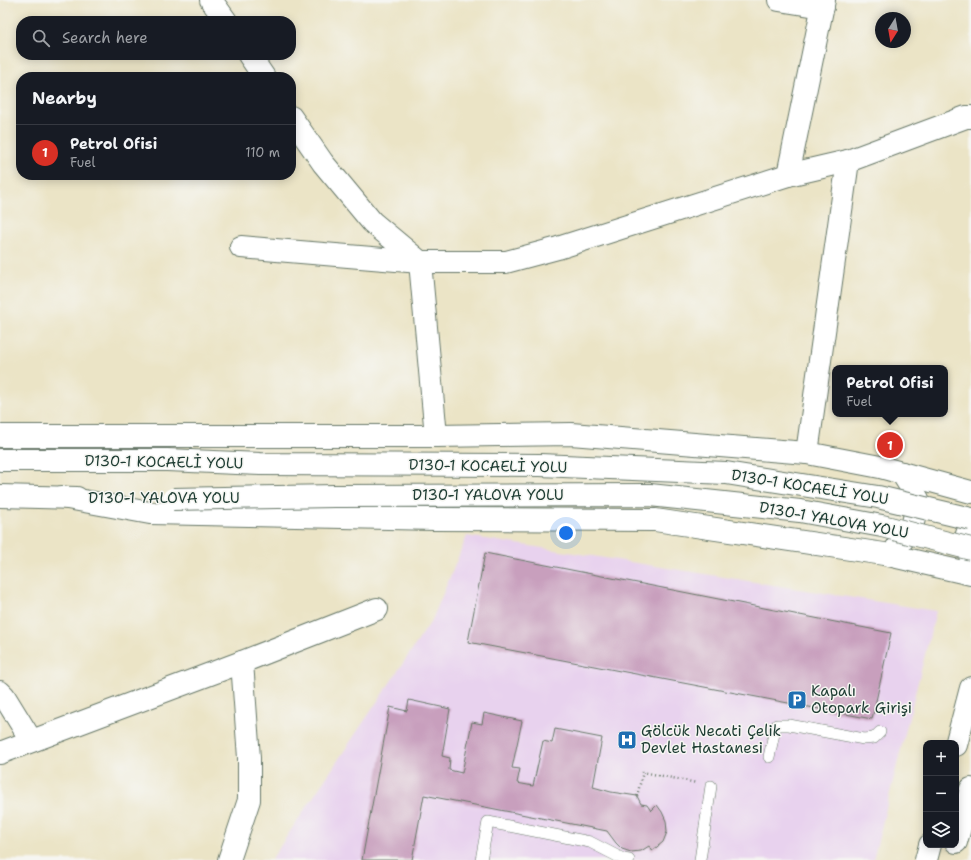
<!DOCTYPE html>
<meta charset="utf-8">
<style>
:root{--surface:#171b24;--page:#20242c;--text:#f1f3f6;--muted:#9ea1a6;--line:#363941;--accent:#d93025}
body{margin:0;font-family:"Shantell Sans",sans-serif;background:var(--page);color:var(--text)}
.controls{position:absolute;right:12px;bottom:12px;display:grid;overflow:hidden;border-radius:8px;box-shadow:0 2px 10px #0003}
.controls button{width:36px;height:36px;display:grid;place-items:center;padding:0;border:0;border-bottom:1px solid var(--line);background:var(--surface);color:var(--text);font:20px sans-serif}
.compass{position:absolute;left:875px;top:12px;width:36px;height:36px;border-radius:50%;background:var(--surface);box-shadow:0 2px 10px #0003;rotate:191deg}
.you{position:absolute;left:566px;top:533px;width:14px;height:14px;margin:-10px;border:3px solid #fff;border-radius:50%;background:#1a73e8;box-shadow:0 0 0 6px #1a73e833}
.badge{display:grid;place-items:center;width:26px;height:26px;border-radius:50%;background:var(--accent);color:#fff;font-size:13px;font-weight:700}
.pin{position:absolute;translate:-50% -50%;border:2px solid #fff;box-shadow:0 1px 4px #0006}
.popup{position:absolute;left:832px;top:365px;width:116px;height:52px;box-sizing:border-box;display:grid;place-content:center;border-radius:8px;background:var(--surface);filter:drop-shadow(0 1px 3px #0005);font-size:13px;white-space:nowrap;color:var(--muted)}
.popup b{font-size:15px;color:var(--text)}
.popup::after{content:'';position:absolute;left:50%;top:100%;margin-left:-8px;border:8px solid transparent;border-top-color:var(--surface)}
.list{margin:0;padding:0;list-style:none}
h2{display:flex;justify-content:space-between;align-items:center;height:52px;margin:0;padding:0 16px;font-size:17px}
h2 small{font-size:13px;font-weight:400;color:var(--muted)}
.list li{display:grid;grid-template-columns:26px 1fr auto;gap:12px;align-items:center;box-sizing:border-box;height:56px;padding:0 16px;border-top:1px solid var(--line)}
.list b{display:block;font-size:15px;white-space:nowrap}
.list p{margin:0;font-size:13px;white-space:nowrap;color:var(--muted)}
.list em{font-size:13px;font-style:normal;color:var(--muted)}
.icon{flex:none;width:22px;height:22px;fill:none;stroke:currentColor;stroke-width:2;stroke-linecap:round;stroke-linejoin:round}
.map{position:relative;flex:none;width:971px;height:860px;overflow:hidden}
.search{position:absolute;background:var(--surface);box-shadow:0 2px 10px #0003;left:16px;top:16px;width:280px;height:44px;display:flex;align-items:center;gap:10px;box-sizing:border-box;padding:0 14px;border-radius:16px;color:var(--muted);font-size:15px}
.panel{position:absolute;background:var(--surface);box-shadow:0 2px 10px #0003;left:16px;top:72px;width:280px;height:108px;border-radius:16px}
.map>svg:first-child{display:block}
.built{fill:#e8d2ee}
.building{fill:#c89fbd}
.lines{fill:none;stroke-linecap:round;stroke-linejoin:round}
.service-casing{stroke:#667767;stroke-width:12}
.minor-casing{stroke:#667767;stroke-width:24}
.tertiary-casing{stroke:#667767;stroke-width:24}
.trunk-casing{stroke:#667767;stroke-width:24}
.path{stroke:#667767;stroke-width:2.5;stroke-dasharray:1 3;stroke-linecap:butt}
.service{stroke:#fff;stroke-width:11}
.minor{stroke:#fff;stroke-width:22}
.tertiary{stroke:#fff;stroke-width:22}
.trunk{stroke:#fff;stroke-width:22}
.trunk-bridge-casing{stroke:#667767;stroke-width:24;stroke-linecap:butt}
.trunk-bridge{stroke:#fff;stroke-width:22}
.labels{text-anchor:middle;stroke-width:3;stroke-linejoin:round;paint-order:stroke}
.street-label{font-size:15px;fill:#1f3d34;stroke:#f6f6f2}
.poi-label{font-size:15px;fill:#1f3d34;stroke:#f6f6f2;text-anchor:start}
</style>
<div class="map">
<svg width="971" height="860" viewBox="0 0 971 860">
<rect width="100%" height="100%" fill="#f6f6f2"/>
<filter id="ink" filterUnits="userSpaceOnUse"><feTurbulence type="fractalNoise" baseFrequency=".025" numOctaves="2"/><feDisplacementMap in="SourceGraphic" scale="8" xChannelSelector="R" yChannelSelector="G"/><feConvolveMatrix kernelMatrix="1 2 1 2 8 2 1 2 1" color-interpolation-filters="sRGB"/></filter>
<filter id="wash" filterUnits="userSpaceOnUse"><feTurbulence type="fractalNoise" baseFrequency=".012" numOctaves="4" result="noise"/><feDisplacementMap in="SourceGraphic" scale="16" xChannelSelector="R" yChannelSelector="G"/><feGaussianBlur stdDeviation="0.9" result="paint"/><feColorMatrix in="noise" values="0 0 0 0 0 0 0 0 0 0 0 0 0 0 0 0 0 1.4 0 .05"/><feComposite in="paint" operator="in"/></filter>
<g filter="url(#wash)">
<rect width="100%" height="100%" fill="#ebe4c6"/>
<path class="built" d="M467 536 936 611 873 860H271L432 620Z"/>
<g id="blocks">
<g class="building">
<path d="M485 553 891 633 872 719 468 642Z"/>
<path d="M409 700 450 709 442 756 450 758 449 770 462 773 472 722 482 724 484 713 522 721 512 768 520 769 517 783 533 786 543 741 552 743 555 729 602 738 593 787 611 792 637 796 641 804 647 805 651 811 657 805 662 812 666 821 667 832 663 842 652 851 649 846 641 851 631 852 622 849 616 843 607 831 424 795 412 860H362L390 707 407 711Z"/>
</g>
</g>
</g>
<g filter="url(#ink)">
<use href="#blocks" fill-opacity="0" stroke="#667767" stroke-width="1"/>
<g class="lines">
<defs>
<g id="service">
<path d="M769 757 775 729 777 725H789L864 739 874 738 880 732"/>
<path d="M481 860 488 822 590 842 623 859 629 860"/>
<path d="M700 860 711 786"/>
</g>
<g id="minor">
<path d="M779 0 823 7"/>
<path d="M788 175 824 0"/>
<path d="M241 247 420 262 436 436"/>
<path d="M807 453 848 161"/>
<path d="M0 692 4 696 31 740"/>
<path d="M0 753 242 662 377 609"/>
<path d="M229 860 249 800V758L242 662"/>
</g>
<g id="tertiary">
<path d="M211 0 226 21"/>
<path d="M249 55 264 77"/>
<path d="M291 117 323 163 372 222 420 262H506L558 248 788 175 848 161 966 117H971"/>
<path d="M956 745 971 688"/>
<path d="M956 842 971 789"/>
<path d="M926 860 930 845"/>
</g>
<g id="trunk">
<path d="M0 436H436L571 434 807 453 880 467 971 492"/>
<path d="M0 460H167"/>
<path d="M0 496 77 498"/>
<path d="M62 497 150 513 435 519 655 520 884 554 971 574"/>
<path d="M971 524 967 534 971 561"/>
<path d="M897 547 912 528 918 499 902 473"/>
</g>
</defs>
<use href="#service" class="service-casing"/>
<use href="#minor" class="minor-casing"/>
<use href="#tertiary" class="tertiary-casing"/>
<use href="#trunk" class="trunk-casing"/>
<path class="path" d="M637 796 643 772 697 783"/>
<use href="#service" class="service"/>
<use href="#minor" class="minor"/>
<use href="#tertiary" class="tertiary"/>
<use href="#trunk" class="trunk"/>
<defs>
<g id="trunk-bridge">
<path d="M167 460 260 464 540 465 726 473 878 497 971 519"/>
<path d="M173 499 335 496 650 495 800 511 882 526 971 549"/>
</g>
</defs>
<use href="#trunk-bridge" class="trunk-bridge-casing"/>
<use href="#trunk-bridge" class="trunk-bridge"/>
</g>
</g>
<defs>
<symbol id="parking-square" viewBox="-11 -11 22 22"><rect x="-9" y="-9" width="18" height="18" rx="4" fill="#1f6fb2" stroke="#f6f6f2"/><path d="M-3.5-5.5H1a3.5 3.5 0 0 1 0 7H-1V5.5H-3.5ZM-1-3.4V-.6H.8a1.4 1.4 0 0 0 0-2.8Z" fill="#fff"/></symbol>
<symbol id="hospital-square" viewBox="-11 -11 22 22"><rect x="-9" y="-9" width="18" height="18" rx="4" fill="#1f6fb2" stroke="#f6f6f2"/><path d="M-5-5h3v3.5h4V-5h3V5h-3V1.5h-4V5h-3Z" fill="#fff"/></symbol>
</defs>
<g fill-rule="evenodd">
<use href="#parking-square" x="786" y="689" width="22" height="22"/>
<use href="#hospital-square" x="616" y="729" width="22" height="22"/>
</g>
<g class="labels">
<g class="street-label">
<text transform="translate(164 462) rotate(1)" y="5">D130-1 KOCAELİ YOLU</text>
<text transform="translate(488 466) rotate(1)" y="5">D130-1 KOCAELİ YOLU</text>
<text transform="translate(810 487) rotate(9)" y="5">D130-1 KOCAELİ YOLU</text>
<text x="488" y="500">D130-1 YALOVA YOLU</text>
<text x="164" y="503">D130-1 YALOVA YOLU</text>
<text transform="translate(834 520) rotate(10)" y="5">D130-1 YALOVA YOLU</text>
</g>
<g class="poi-label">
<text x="811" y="696">Kapalı<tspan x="811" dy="17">Otopark Girişi</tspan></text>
<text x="641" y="736">Gölcük Necati Çelik<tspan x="641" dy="17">Devlet Hastanesi</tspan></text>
</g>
</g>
</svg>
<div class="controls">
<button>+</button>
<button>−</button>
<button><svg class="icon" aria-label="layers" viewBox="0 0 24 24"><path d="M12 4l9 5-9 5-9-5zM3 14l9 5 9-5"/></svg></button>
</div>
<svg class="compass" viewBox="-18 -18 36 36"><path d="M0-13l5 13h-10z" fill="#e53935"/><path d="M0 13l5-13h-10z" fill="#9ea1a6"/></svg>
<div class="you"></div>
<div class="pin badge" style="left:890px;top:445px">1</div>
<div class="popup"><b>Petrol Ofisi</b>Fuel</div>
<div class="search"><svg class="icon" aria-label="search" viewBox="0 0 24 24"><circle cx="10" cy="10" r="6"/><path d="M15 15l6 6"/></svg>Search here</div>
<section class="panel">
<h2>Nearby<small></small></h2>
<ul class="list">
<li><span class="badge">1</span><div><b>Petrol Ofisi</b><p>Fuel</p></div><em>110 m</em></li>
</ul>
</section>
</div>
